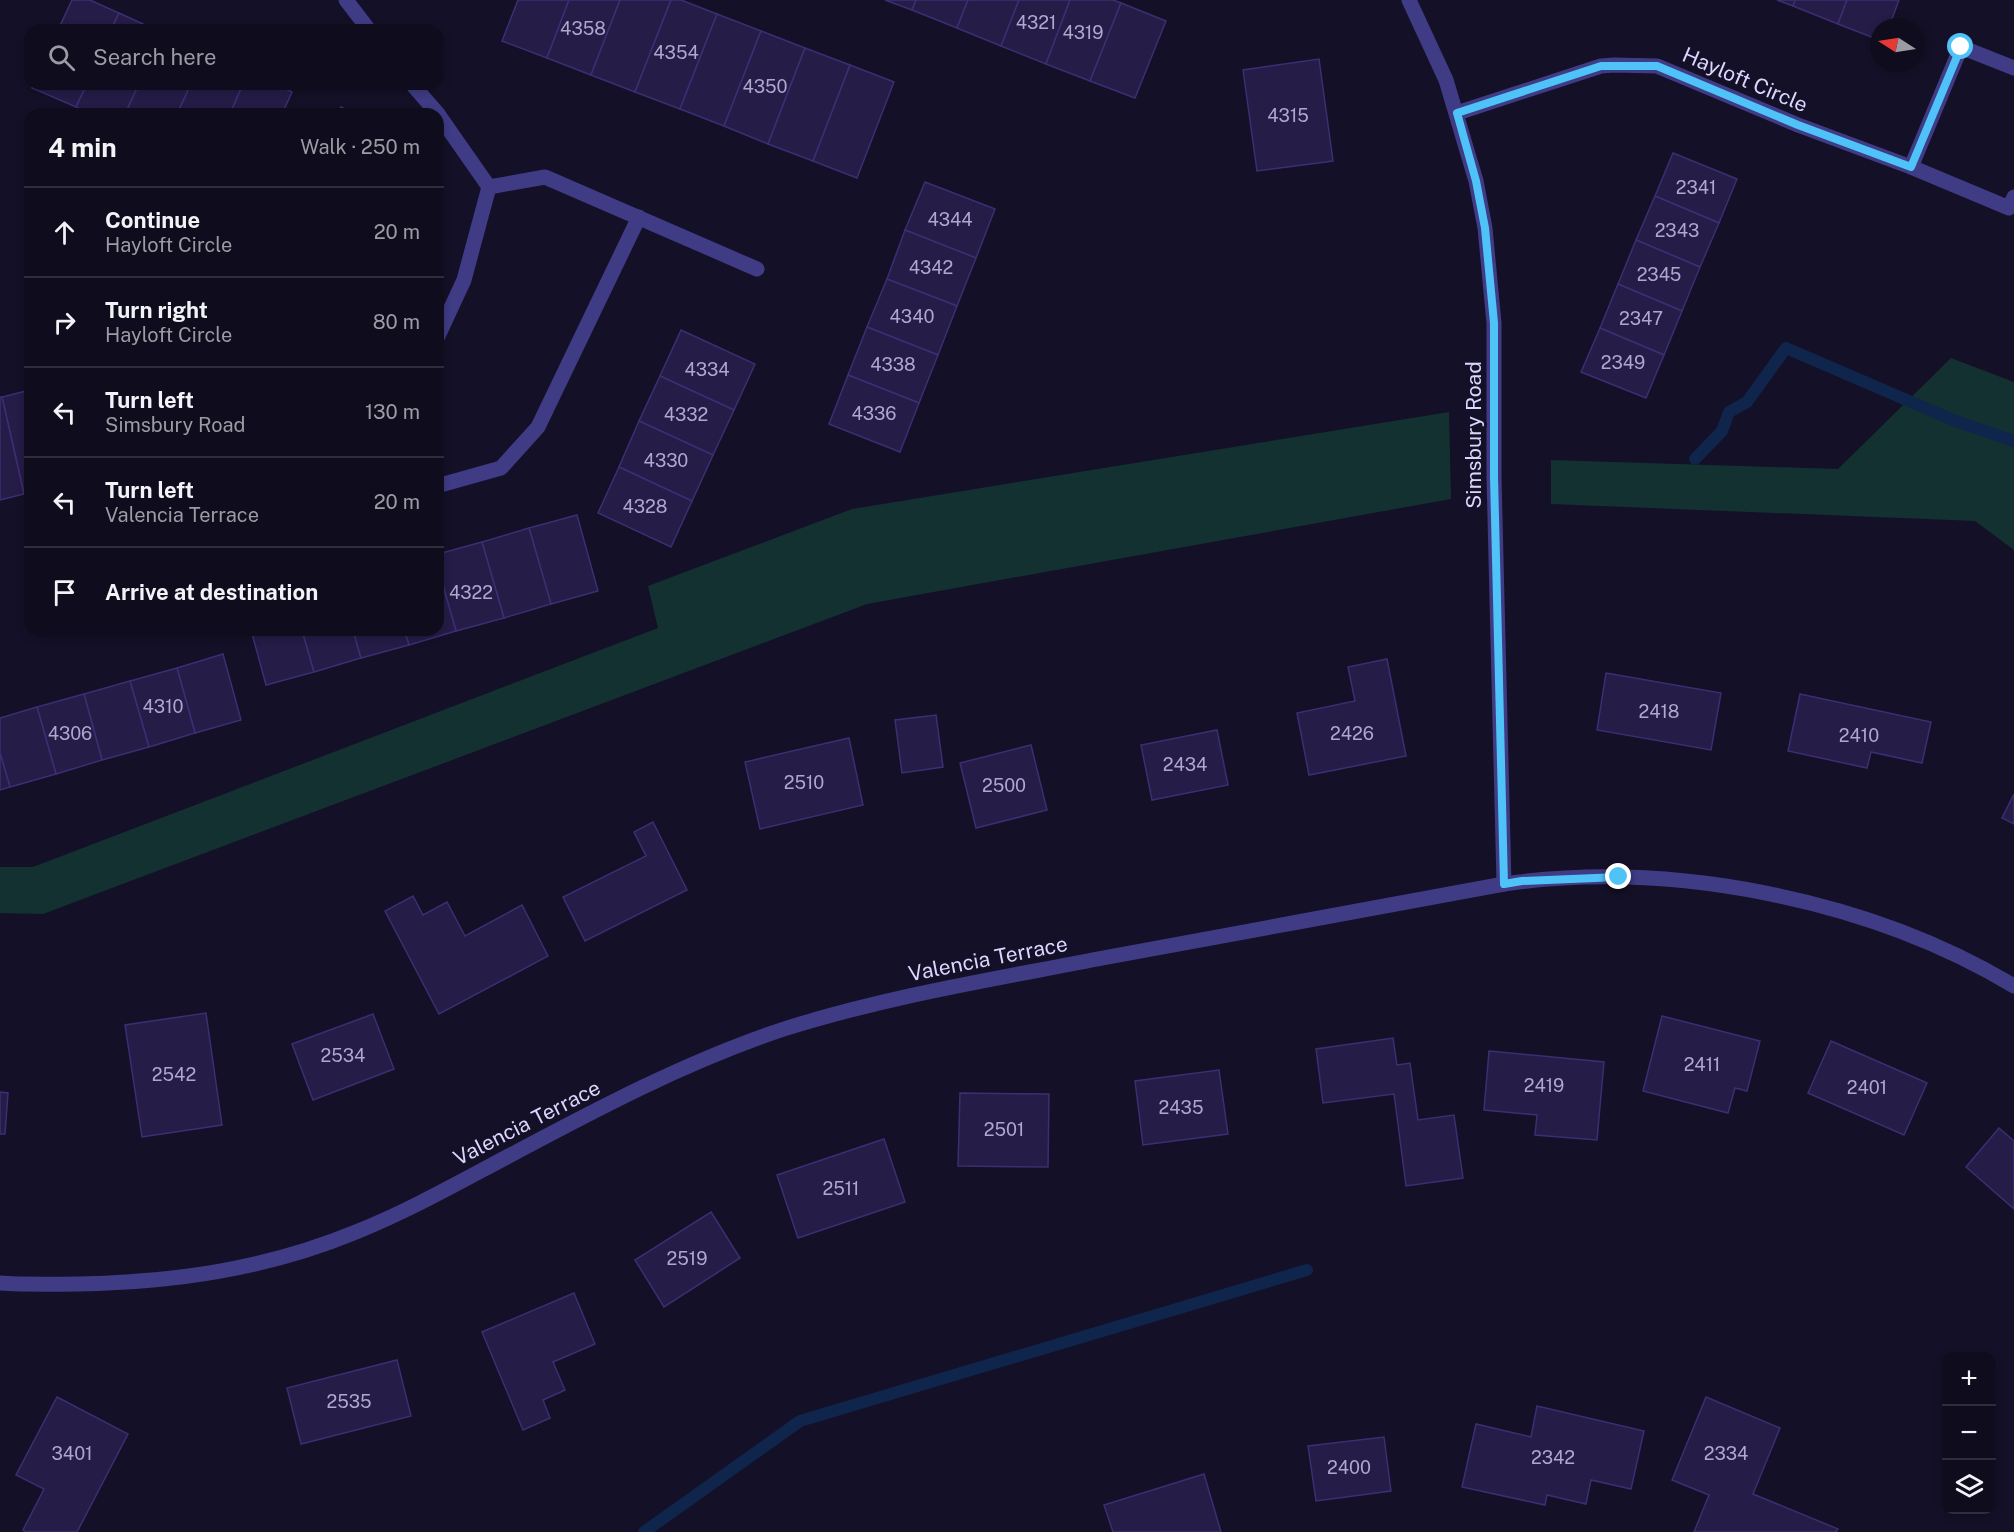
<!DOCTYPE html>
<meta charset="utf-8">
<style>
:root{--surface:#0f0c1d;--page:#181526;--text:#f1f3f6;--muted:#9b9ba4;--line:#2f2c3b}
body{margin:0;font-family:"Public Sans",sans-serif;background:var(--page);color:var(--text)}
.controls{position:absolute;right:18px;bottom:18px;display:grid;overflow:hidden;border-radius:12px;box-shadow:0 3px 9px #0003}
.controls button{width:54px;height:54px;display:grid;place-items:center;padding:0;border:0;border-bottom:2px solid var(--line);background:var(--surface);color:var(--text);font:30px sans-serif}
.compass{position:absolute;left:1870px;top:18px;width:54px;height:54px;border-radius:50%;background:var(--surface);box-shadow:0 3px 9px #0003;rotate:282deg}
.stop{position:absolute;width:18px;height:18px;margin:-14px;border:4px solid #4fc3f7;border-radius:50%;background:#fff}
.stop.end{background:#4fc3f7;border-color:#fff;box-shadow:0 2px 6px #0008}
.list{margin:0;padding:0;list-style:none}
h2{display:flex;justify-content:space-between;align-items:center;height:78px;margin:0;padding:0 24px;font-size:26px}
h2 small{font-size:20px;font-weight:400;color:var(--muted)}
.list li{display:grid;grid-template-columns:39px 1fr auto;gap:18px;align-items:center;box-sizing:border-box;height:90px;padding:0 24px;border-top:2px solid var(--line)}
.list b{display:block;font-size:22px;white-space:nowrap}
.list p{margin:0;font-size:20px;white-space:nowrap;color:var(--muted)}
.list em{font-size:20px;font-style:normal;color:var(--muted)}
.icon{flex:none;width:33px;height:33px;fill:none;stroke:currentColor;stroke-width:2;stroke-linecap:round;stroke-linejoin:round}
.map{position:relative;flex:none;width:2014px;height:1532px;overflow:hidden}
.search{position:absolute;background:var(--surface);box-shadow:0 3px 9px #0003;left:24px;top:24px;width:420px;height:66px;display:flex;align-items:center;gap:15px;box-sizing:border-box;padding:0 21px;border-radius:18px;color:var(--muted);font-size:22px}
.panel{position:absolute;background:var(--surface);box-shadow:0 3px 9px #0003;left:24px;top:108px;width:420px;height:528px;border-radius:18px}
.map>svg:first-child{display:block}
.green{fill:#133130}
.lines{fill:none;stroke-linecap:round;stroke-linejoin:round}
.stream{stroke:#0f254b;stroke-width:12}
.building{fill:#251c47;stroke:#3d2e73;stroke-width:1.5}
.service{stroke:#3f3b85;stroke-width:15}
.minor{stroke:#3f3b85;stroke-width:15}
.route{stroke:#4fc3f7;stroke-width:8}
.labels{text-anchor:middle;stroke-width:6;stroke-linejoin:round;paint-order:stroke}
.number-label{font-size:18px;fill:#aea8d0}
.street-label{font-size:21px;fill:#dbd6fe;stroke:#141027}
</style>
<div class="map">
<svg width="2014" height="1532" viewBox="0 0 2014 1532">
<rect width="100%" height="100%" fill="#141027"/>
<g class="green">
<path d="M1951 358 2014 382V550L1975 521 1551 504V460L1838 469Z"/>
<path d="M1449 412 1451 499 867 604 43 914 0 913V867H33L658 628 648 586 852 509Z"/>
</g>
<g class="lines">
<g class="stream">
<path d="M1695 459 1722 431 1729 412 1747 402 1786 348 1953 420 2014 441"/>
<path d="M644 1532 800 1421 1307 1270"/>
</g>
</g>
<g class="building">
<path d="M72 0H90L119 13 111 30H58Z"/>
<path d="M518 0H569L547 58 502 41Z"/>
<path d="M569 0H620L591 75 547 58Z"/>
<path d="M620 0H671L635 92 591 75Z"/>
<path d="M671 0H681L717 14 680 109 635 92Z"/>
<path d="M885 0H916L912 10Z"/>
<path d="M916 0H968L957 28 912 10Z"/>
<path d="M968 0H1019L1001 46 957 28Z"/>
<path d="M1019 0H1070L1046 64 1001 46Z"/>
<path d="M1070 0H1113L1121 3 1090 81 1046 64Z"/>
<path d="M1777 0H1795L1793 6Z"/>
<path d="M1795 0H1847L1838 24 1793 6Z"/>
<path d="M1847 0H1899L1889 27H1879V40L1838 24Z"/>
<path d="M1121 3 1166 21 1135 98 1090 81Z"/>
<path d="M119 13 156 30H111Z"/>
<path d="M717 14 761 31 724 126 680 109Z"/>
<path d="M761 31 805 48 768 144 724 126Z"/>
<path d="M805 48 850 65 813 161 768 144Z"/>
<path d="M1319 59 1333 161 1257 171 1243 70Z"/>
<path d="M850 65 894 82 857 178 813 161Z"/>
<path d="M34 84H87L76 107 32 88Z"/>
<path d="M87 84H139L125 114H91L76 107Z"/>
<path d="M139 84H191L177 114H125Z"/>
<path d="M191 84H243L230 114H177Z"/>
<path d="M243 84H276L292 92 282 114H230Z"/>
<path d="M341 107 356 114H338Z"/>
<path d="M1673 153 1737 179 1719 223 1655 196Z"/>
<path d="M925 182 995 209 976 258 905 230Z"/>
<path d="M1655 196 1719 223 1700 267 1636 240Z"/>
<path d="M905 230 976 258 957 306 887 279Z"/>
<path d="M1636 240 1700 267 1682 311 1618 284Z"/>
<path d="M887 279 957 306 938 355 867 327Z"/>
<path d="M1618 284 1682 311 1664 355 1600 328Z"/>
<path d="M867 327 938 355 919 403 848 375Z"/>
<path d="M1600 328 1664 355 1646 398 1581 372Z"/>
<path d="M681 330 755 364 734 410 660 376Z"/>
<path d="M848 375 919 403 900 452 829 424Z"/>
<path d="M660 376 734 410 713 455 639 421Z"/>
<path d="M30 390V493L24 494 2 397Z"/>
<path d="M0 397H2L24 494 0 500Z"/>
<path d="M639 421 713 455 692 501 619 467Z"/>
<path d="M619 467 692 501 671 547 598 513Z"/>
<path d="M577 515 598 591 551 604 529 528Z"/>
<path d="M529 528 551 604 504 618 482 542Z"/>
<path d="M482 542 504 618 456 631 438 568V554Z"/>
<path d="M438 568 456 631 409 645 404 630H438Z"/>
<path d="M251 630H302L314 672 266 685Z"/>
<path d="M302 630H353L361 658 314 672Z"/>
<path d="M353 630H404L409 645 361 658Z"/>
<path d="M223 654 241 720 195 733 177 668Z"/>
<path d="M1387 659 1406 756 1309 775 1297 713 1355 701 1348 667Z"/>
<path d="M177 668 195 733 149 747 130 681Z"/>
<path d="M1606 673 1721 693 1711 750 1597 730Z"/>
<path d="M130 681 149 747 102 760 84 694Z"/>
<path d="M84 694 102 760 56 774 37 707Z"/>
<path d="M1800 694 1931 722 1922 763 1871 752 1867 768 1788 751Z"/>
<path d="M37 707 56 774 10 787 0 753V718Z"/>
<path d="M936 715 943 767 902 773 895 720Z"/>
<path d="M1217 730 1228 785 1152 800 1141 745Z"/>
<path d="M849 738 863 805 760 829 745 762Z"/>
<path d="M1031 745 1047 810 976 828 960 763Z"/>
<path d="M0 753 10 787 0 790Z"/>
<path d="M2014 794V824L2002 818Z"/>
<path d="M653 822 687 890 585 941 563 897 646 856 634 832Z"/>
<path d="M413 896 423 915 447 902 465 936 522 905 548 956 439 1014 385 911Z"/>
<path d="M206 1013 222 1125 142 1137 125 1025Z"/>
<path d="M373 1014 394 1069 313 1100 292 1044Z"/>
<path d="M1662 1016 1760 1041 1747 1091 1735 1088 1728 1113 1643 1091Z"/>
<path d="M1393 1038 1397 1065 1410 1063 1418 1120 1454 1115 1463 1178 1406 1186 1394 1094 1323 1103 1316 1049Z"/>
<path d="M1831 1041 1927 1083 1904 1135 1808 1093Z"/>
<path d="M1489 1051 1604 1062 1597 1140 1535 1135 1537 1115 1484 1110Z"/>
<path d="M1219 1070 1228 1134 1143 1145 1135 1081Z"/>
<path d="M0 1092 8 1093 5 1134H0Z"/>
<path d="M960 1093 1049 1094 1048 1167 958 1166Z"/>
<path d="M1999 1128 2014 1141V1209L1966 1167Z"/>
<path d="M884 1139 905 1202 798 1238 777 1175Z"/>
<path d="M711 1212 740 1258 664 1307 635 1260Z"/>
<path d="M574 1293 595 1344 553 1362 565 1390 543 1400 550 1418 523 1430 482 1332Z"/>
<path d="M397 1360 411 1416 301 1444 287 1388Z"/>
<path d="M57 1397 128 1434 77 1532H26L23 1530 44 1489 16 1475Z"/>
<path d="M1706 1397 1780 1428 1753 1494 1838 1529 1836 1532H1694L1709 1495 1672 1480Z"/>
<path d="M1537 1406 1644 1431 1631 1489 1591 1480 1586 1504 1547 1495 1545 1505 1462 1487 1476 1424 1531 1437Z"/>
<path d="M1384 1437 1391 1491 1316 1501 1308 1446Z"/>
<path d="M1204 1474 1221 1532H1113L1104 1505Z"/>
</g>
<g class="lines">
<g class="service">
<path d="M489 187 545 177 757 269"/>
<path d="M438 483 444 484 501 468 538 427 639 217"/>
</g>
<g class="minor">
<path d="M346 0 369 30"/>
<path d="M1409 0 1446 80 1476 181 1485 228 1494 323V477L1504 884"/>
<path d="M412 84 438 114"/>
<path d="M1457 113 1601 66 1614 65 1657 66 1798 125 1911 167 2009 208 2014 197"/>
<path d="M438 114 489 187 464 280 438 336"/>
<path d="M1911 167 1961 47 2014 68"/>
<path d="M0 1283C26 1285 52 1284 79 1284 176 1282 266 1269 356 1232 408 1211 456 1184 505 1158 595 1110 687 1061 784 1029 885 997 989 980 1092 960 1229 935 1367 909 1504 884 1671 860 1869 899 2014 986"/>
</g>
</g>
<g class="lines">
<path class="route" d="M1619 877 1522 881 1504 884 1494 477V323L1485 228 1476 181 1457 113 1601 66H1657L1798 125 1911 167 1961 47"/>
</g>
<g class="labels">
<g class="number-label">
<text x="1036" y="29">4321</text>
<text x="583" y="35">4358</text>
<text x="1083" y="39">4319</text>
<text x="676" y="59">4354</text>
<text x="765" y="93">4350</text>
<text x="1288" y="122">4315</text>
<text x="1696" y="194">2341</text>
<text x="950" y="226">4344</text>
<text x="1677" y="237">2343</text>
<text x="931" y="274">4342</text>
<text x="1659" y="281">2345</text>
<text x="912" y="323">4340</text>
<text x="1641" y="325">2347</text>
<text x="1623" y="369">2349</text>
<text x="893" y="371">4338</text>
<text x="707" y="376">4334</text>
<text x="874" y="420">4336</text>
<text x="686" y="421">4332</text>
<text x="666" y="467">4330</text>
<text x="645" y="513">4328</text>
<text x="471" y="599">4322</text>
<text x="163" y="713">4310</text>
<text x="1659" y="718">2418</text>
<text x="70" y="740">4306</text>
<text x="1352" y="740">2426</text>
<text x="1859" y="742">2410</text>
<text x="1185" y="771">2434</text>
<text x="804" y="789">2510</text>
<text x="1004" y="792">2500</text>
<text x="343" y="1062">2534</text>
<text x="1702" y="1071">2411</text>
<text x="174" y="1081">2542</text>
<text x="1544" y="1092">2419</text>
<text x="1867" y="1094">2401</text>
<text x="1181" y="1114">2435</text>
<text x="1004" y="1136">2501</text>
<text x="841" y="1195">2511</text>
<text x="687" y="1265">2519</text>
<text x="349" y="1408">2535</text>
<text x="72" y="1460">3401</text>
<text x="1726" y="1460">2334</text>
<text x="1553" y="1464">2342</text>
<text x="1349" y="1474">2400</text>
</g>
<g class="street-label">
<text transform="translate(1745 80) rotate(23)" y="7">Hayloft Circle</text>
<text transform="translate(1474 435) rotate(-90)" y="7">Simsbury Road</text>
<text transform="translate(988 959) rotate(-11)" y="7">Valencia Terrace</text>
<text transform="translate(527 1123) rotate(-27)" y="7">Valencia Terrace</text>
</g>
</g>
</svg>
<div class="controls">
<button>+</button>
<button>−</button>
<button><svg class="icon" aria-label="layers" viewBox="0 0 24 24"><path d="M12 4l9 5-9 5-9-5zM3 14l9 5 9-5"/></svg></button>
</div>
<svg class="compass" viewBox="-18 -18 36 36"><path d="M0-13l5 13h-10z" fill="#e53935"/><path d="M0 13l5-13h-10z" fill="#9b9ba4"/></svg>
<div class="stop" style="left:1961px;top:47px"></div>
<div class="stop end" style="left:1619px;top:877px"></div>
<div class="search"><svg class="icon" aria-label="search" viewBox="0 0 24 24"><circle cx="10" cy="10" r="6"/><path d="M15 15l6 6"/></svg>Search here</div>
<section class="panel">
<h2>4 min<small>Walk · 250 m</small></h2>
<ul class="list">
<li><svg class="icon" aria-label="ahead" viewBox="0 0 24 24"><path d="M12 20V5M6 11l6-6 6 6"/></svg><div><b>Continue</b><p>Hayloft Circle</p></div><em>20 m</em></li>
<li><svg class="icon" aria-label="right" viewBox="0 0 24 24"><path d="M7 20v-9h11M14 6l5 5-5 5"/></svg><div><b>Turn right</b><p>Hayloft Circle</p></div><em>80 m</em></li>
<li><svg class="icon" aria-label="left" viewBox="0 0 24 24"><path d="M17 20v-9H6M10 6l-5 5 5 5"/></svg><div><b>Turn left</b><p>Simsbury Road</p></div><em>130 m</em></li>
<li><svg class="icon" aria-label="left" viewBox="0 0 24 24"><path d="M17 20v-9H6M10 6l-5 5 5 5"/></svg><div><b>Turn left</b><p>Valencia Terrace</p></div><em>20 m</em></li>
<li><svg class="icon" aria-label="arrive" viewBox="0 0 24 24"><path d="M6 21V4h12l-3 4 3 4H6"/></svg><div><b>Arrive at destination</b></div></li>
</ul>
</section>
</div>
